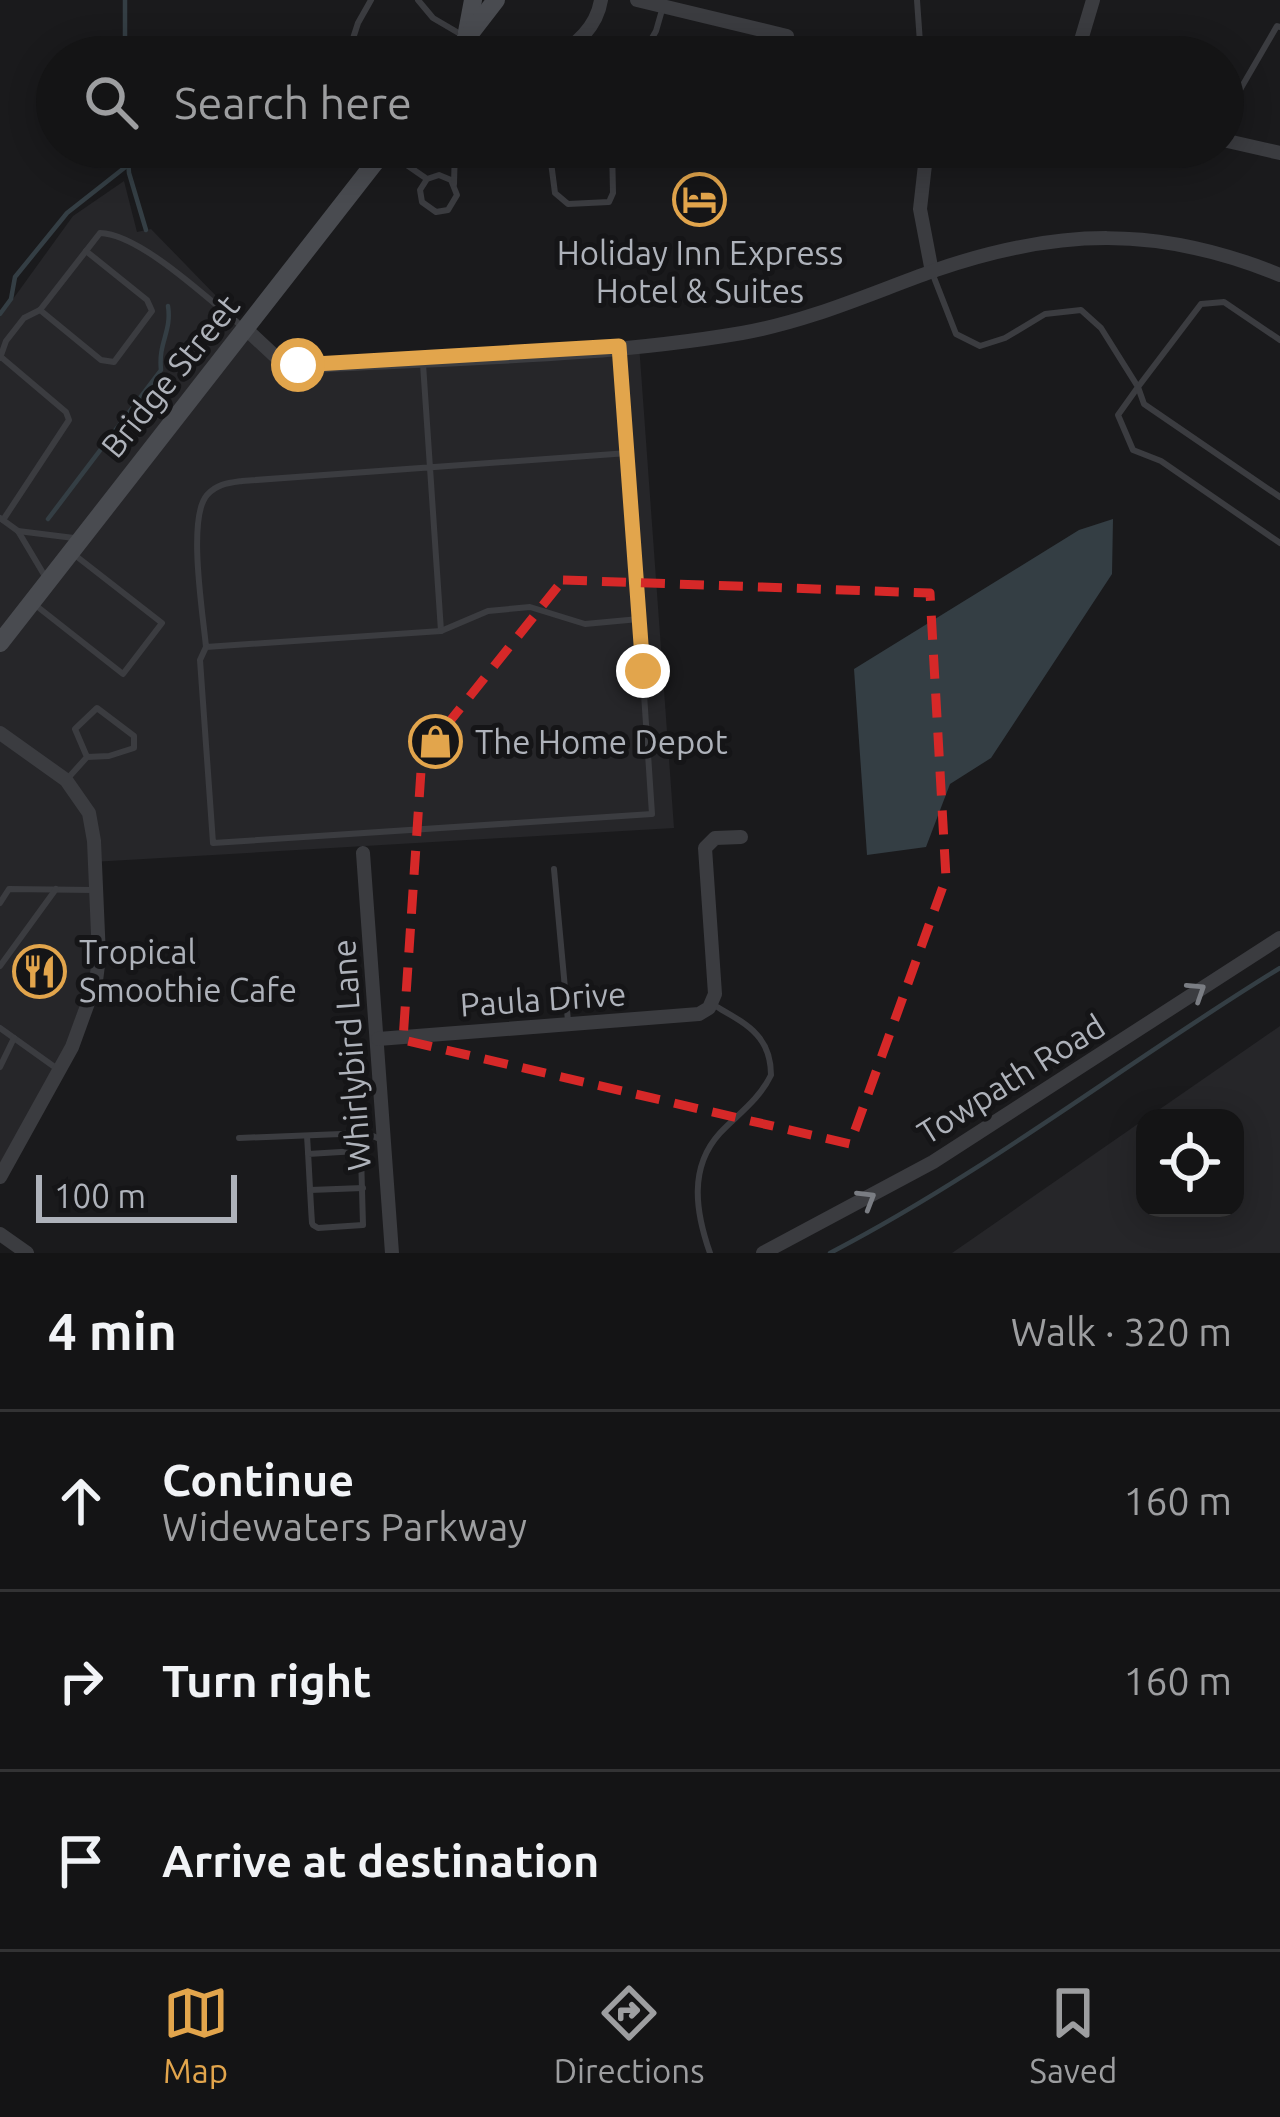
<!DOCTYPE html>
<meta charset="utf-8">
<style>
:root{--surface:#141415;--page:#212122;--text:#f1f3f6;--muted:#9d9ea0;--line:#333334;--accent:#e2a54c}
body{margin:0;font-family:Ubuntu,sans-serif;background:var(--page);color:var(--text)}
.controls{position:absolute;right:36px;bottom:36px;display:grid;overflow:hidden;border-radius:24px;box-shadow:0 6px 30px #0003}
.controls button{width:108px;height:108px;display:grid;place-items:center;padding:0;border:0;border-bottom:3px solid var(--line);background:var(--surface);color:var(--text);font:60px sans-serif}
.scale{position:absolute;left:36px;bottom:30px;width:201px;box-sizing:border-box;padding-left:12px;border:6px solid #aeb2ba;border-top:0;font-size:33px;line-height:42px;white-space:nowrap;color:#aeb2ba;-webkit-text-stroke:9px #151517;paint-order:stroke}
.stop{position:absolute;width:36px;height:36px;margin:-27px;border:9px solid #e2a54c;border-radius:50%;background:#fff}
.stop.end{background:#e2a54c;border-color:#fff;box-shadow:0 3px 12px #0008}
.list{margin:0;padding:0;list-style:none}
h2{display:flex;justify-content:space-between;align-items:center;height:156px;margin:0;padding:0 48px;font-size:51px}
h2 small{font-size:39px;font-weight:400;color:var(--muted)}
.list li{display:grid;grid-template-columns:78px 1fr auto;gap:36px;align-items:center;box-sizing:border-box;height:180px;padding:0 48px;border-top:3px solid var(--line)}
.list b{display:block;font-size:45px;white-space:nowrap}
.list p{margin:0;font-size:39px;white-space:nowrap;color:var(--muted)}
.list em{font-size:39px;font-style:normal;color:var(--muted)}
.icon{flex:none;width:66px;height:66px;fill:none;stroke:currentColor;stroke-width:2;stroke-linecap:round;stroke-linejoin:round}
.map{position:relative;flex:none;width:1280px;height:1253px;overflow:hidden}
.search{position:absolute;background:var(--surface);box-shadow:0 6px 30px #0003;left:36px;right:36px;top:36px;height:132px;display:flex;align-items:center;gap:30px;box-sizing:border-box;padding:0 42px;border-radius:66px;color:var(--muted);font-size:45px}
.sheet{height:696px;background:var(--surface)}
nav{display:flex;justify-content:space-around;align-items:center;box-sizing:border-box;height:168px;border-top:3px solid var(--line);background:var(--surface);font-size:33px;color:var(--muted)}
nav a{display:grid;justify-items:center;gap:6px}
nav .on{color:var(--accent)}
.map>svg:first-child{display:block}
.built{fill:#262629}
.water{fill:#343e44}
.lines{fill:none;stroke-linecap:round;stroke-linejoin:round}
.stream{stroke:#343e44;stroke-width:4.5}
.lane{stroke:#3b3c40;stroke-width:6}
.street{stroke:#3b3c40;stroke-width:14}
.secondary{stroke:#494b50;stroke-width:18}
.oneway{stroke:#7a7d83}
.route{stroke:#e2a54c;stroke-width:15}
.marked{fill:none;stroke:#d62828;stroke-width:9;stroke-dasharray:24 15;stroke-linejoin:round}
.labels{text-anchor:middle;stroke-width:10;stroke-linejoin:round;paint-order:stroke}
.poi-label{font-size:33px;fill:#aeb2ba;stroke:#151517;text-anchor:start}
.street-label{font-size:33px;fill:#aeb2ba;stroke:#151517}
</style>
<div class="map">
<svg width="1280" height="1253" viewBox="0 0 1280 1253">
<rect width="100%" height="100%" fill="#1a1a1c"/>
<g class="built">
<path d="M124 181 137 232 151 229 258 339 298 365 639 344 674 828 92 862 94 950 89 978 65 1049 0 1164V317L73 216Z"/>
<path d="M1280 1026V1253H952L1145 1119V1208H1235V1118H1147Z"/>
</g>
<path class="water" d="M1113 519 1112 574 991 758 950 784 926 847 867 855 854 669 1079 530Z"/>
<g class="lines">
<g class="stream">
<path d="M125 57V0"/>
<path d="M127 147 129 173 146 230"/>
<path d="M0 314 11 299 15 277 67 213 128 165"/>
<path d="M48 519 161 370C158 342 172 332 168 306"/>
<path d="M830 1253C988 1171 1128 1061 1280 968"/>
</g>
<g class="lane">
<path d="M418 0 433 18 462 35"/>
<path d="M917 0 921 57"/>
<path d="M347 57 358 23 371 0"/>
<path d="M641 57 656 31 662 10"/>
<path d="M1223 119 1277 26 1280 27"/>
<path d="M549 147 555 193 568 204 609 202 613 193 612 147"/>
<path d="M388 152 427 179 439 175 451 180 457 195 448 210 436 212 422 202 420 190 427 179"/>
<path d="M454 184 455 147"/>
<path d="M933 275 956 334 980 346 1005 338 1045 314 1081 310 1101 328 1138 387 1118 415 1133 450 1161 461 1280 543"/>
<path d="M40 310 101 360 114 362 152 311 147 300 86 251"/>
<path d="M1280 340 1224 302 1201 304 1138 387 1144 404 1280 497"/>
<path d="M1 357 66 412 69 420 3 520"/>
<path d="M0 358 6 341 24 318 40 310 100 233C141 234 211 302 244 328"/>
<path d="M423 364 441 631 206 647C203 614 187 518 207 495 217 484 228 483 242 481L628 453 620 351"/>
<path d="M0 518 18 531 46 578"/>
<path d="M18 531 74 538"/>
<path d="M34 604 123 674 162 623 76 556"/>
<path d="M441 631 488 611 530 607 585 624 639 619"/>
<path d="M206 647 200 660 213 843 652 814 628 454"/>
<path d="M69 777 87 757 109 756 134 748V736L97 708 75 729 87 757"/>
<path d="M554 869 568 1021"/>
<path d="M0 903 9 889 93 890"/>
<path d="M0 966 56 889"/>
<path d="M0 1028 56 1068"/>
<path d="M0 1067 14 1038"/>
<path d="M307 1136C309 1165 310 1194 312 1223L313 1225 318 1228 363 1225 361 1155 357 1151 308 1154"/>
<path d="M239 1138 366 1133 382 1140"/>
<path d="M310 1190 363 1188"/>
<path d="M710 1253C696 1213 688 1168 720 1133 738 1114 759 1100 771 1075 771 1034 744 1023 712 1004"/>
</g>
<g class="street">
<path d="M637 0 787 36"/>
<path d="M466 37 502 57"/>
<path d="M552 57C576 47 597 26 601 0"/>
<path d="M1076 57 1093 0"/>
<path d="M1223 140 1280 153"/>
<path d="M927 147 920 209 932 272"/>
<path d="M247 330 276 357 314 366C456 358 602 357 742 333 810 321 869 294 933 271 1056 228 1159 225 1280 275"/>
<path d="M0 733 66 780 89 813 94 841 99 957 96 981 72 1047 0 1177"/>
<path d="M363 853 392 1253"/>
<path d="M378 1039 699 1014 709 1008 715 994 705 848 715 838 741 837"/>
<path d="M0 1234 27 1253"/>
<path d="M763 1253 933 1162 1280 938"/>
</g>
<g class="secondary">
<path d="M467 32 473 0"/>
<path d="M452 57 496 0"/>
<path d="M0 643 387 147"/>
</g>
</g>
<defs><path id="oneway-chevron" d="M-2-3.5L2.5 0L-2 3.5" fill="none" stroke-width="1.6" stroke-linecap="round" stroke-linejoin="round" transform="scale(3)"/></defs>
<g class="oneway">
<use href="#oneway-chevron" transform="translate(1197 991) rotate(-33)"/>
<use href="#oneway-chevron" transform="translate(867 1199) rotate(-31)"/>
</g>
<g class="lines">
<path class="route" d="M298 365 619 346 643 671"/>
</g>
<path class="marked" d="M563 580 930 593 946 878 850 1144 403 1040 422 756Z"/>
<defs>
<symbol id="hotel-ring" viewBox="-11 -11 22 22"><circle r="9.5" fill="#151517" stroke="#e2a54c" stroke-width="1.5"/><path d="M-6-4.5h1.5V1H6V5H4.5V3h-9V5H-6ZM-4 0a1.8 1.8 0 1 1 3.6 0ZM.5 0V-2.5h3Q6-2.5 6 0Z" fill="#e2a54c"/></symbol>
<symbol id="shop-ring" viewBox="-11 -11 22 22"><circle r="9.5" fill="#151517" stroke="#e2a54c" stroke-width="1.5"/><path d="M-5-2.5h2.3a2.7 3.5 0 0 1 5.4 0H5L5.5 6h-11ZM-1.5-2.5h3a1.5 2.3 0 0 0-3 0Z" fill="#e2a54c"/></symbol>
<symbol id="restaurant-ring" viewBox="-11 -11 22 22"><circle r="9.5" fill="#151517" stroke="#e2a54c" stroke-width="1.5"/><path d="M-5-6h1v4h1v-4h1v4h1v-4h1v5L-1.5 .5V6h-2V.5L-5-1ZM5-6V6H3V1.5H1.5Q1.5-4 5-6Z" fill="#e2a54c"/></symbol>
</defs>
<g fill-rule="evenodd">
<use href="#hotel-ring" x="670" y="170" width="59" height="59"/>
<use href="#shop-ring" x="406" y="712" width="59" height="59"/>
<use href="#restaurant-ring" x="10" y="942" width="59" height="59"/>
</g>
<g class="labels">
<g class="poi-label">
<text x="700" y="265" text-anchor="middle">Holiday Inn Express<tspan x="700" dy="38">Hotel &amp; Suites</tspan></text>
<text x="475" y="754">The Home Depot</text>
<text x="79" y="964">Tropical<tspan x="79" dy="38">Smoothie Cafe</tspan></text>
</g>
<g class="street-label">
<text transform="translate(170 376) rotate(-51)" y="12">Bridge Street</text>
<text transform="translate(543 999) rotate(-4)" y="12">Paula Drive</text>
<text transform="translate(351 1055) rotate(-94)" y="12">Whirlybird Lane</text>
<text transform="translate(1011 1079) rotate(-32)" y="12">Towpath Road</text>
</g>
</g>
</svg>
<div class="controls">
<button><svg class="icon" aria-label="locate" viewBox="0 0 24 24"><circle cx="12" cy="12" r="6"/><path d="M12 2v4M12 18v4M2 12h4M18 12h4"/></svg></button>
</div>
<div class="scale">100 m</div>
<div class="stop" style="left:298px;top:365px"></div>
<div class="stop end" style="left:643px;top:671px"></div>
<div class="search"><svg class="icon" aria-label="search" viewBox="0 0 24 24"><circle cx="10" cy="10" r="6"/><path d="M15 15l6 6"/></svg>Search here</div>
</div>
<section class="sheet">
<h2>4 min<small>Walk · 320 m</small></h2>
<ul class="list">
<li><svg class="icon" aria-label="ahead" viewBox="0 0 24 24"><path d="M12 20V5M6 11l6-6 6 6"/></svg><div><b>Continue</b><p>Widewaters Parkway</p></div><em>160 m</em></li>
<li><svg class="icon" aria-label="right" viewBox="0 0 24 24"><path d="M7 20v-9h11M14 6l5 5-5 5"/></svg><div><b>Turn right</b></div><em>160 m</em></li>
<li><svg class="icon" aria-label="arrive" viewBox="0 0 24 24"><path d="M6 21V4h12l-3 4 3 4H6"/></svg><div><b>Arrive at destination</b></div></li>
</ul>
</section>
<nav>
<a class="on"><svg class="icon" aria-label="map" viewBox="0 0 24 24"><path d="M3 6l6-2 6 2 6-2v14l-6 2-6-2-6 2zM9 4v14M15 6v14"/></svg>Map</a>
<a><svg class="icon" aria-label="directions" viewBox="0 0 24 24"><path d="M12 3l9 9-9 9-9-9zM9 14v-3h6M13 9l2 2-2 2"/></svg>Directions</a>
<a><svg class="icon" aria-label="saved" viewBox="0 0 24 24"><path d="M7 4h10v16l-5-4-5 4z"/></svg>Saved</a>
</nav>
